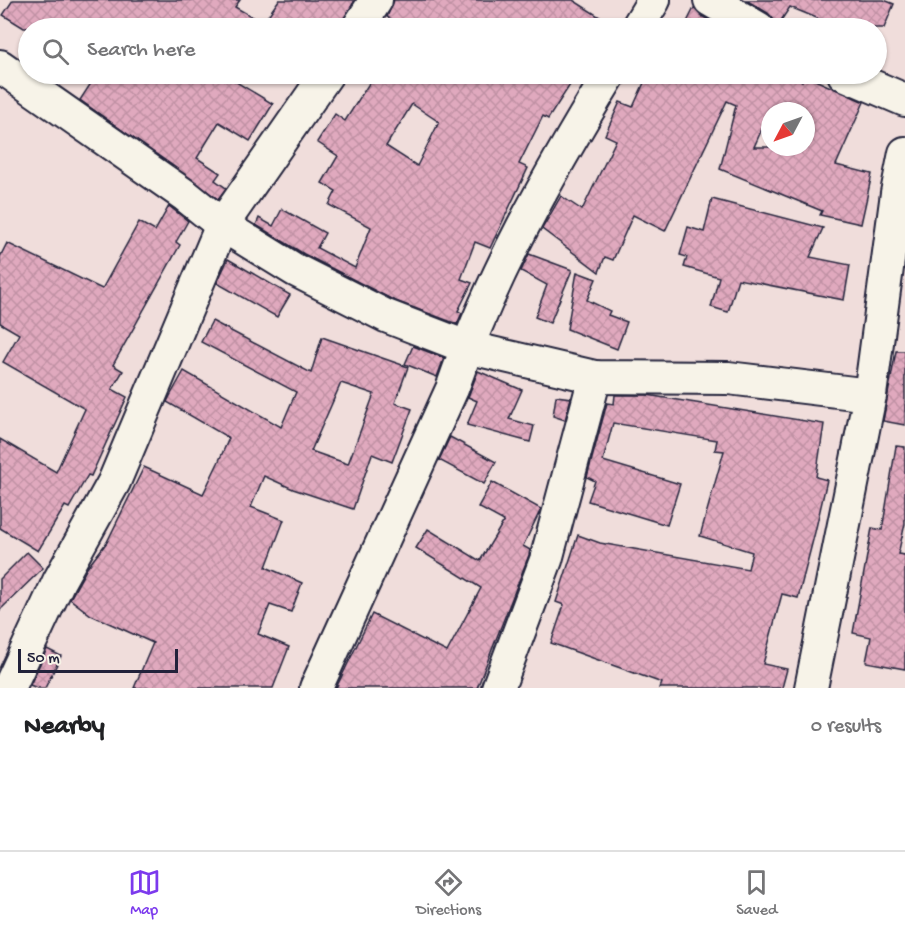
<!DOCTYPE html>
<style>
:root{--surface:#fff;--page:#f2f2f2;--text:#202124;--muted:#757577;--line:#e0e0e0;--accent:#7c3aed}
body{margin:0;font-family:"Gochi Hand",sans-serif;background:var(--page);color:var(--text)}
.compass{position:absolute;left:761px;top:102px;width:54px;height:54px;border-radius:50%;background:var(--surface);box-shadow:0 2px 4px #0004;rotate:229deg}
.scale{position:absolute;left:18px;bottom:15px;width:160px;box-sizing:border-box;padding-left:6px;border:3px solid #22223b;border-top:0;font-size:16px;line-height:21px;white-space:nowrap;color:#22223b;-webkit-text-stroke:4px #f7f3e8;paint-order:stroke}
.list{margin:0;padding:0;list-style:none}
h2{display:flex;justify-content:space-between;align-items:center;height:78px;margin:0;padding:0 24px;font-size:26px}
h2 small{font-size:20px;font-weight:400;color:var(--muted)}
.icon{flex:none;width:33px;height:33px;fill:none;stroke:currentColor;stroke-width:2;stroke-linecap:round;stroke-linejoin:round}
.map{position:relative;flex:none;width:905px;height:688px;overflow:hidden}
.search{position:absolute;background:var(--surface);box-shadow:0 2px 4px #0004;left:18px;right:18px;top:18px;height:66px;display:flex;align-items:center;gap:15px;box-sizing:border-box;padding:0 21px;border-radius:33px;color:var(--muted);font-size:22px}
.sheet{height:162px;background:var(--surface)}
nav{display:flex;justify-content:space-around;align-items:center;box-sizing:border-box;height:84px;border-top:2px solid var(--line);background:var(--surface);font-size:16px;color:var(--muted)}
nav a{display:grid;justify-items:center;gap:3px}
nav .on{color:var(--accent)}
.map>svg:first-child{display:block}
.building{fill:url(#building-cross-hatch);stroke:#22223b;stroke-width:1.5;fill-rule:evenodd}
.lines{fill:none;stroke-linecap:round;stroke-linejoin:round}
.minor-casing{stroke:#22223b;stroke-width:36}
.minor{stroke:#f7f3e8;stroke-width:32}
</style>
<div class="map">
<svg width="905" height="688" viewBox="0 0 905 688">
<defs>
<pattern id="building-cross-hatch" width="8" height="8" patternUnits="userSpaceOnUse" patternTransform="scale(1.5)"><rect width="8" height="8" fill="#e0a9be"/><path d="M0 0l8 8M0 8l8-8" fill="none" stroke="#c091a4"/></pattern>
</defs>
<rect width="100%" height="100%" fill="#f0dddb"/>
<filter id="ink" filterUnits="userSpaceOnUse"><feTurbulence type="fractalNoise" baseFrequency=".0167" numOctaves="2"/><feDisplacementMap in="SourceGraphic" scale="12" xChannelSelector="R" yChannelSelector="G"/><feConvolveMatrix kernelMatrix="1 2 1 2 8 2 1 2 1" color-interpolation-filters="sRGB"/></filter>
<g filter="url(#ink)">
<g class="building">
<path d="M13 0H240L235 7 263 23 279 0H355L339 28H24L3 15Z"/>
<path d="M394 0H573L617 28H407L387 17Z"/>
<path d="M746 0H884L894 4 884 28H841L790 7 776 28 774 20 768 13Z"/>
<path d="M694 8 701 16 723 28H684Z"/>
<path d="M97 74H223L273 104 250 141 219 122 197 158 220 173 215 180 226 188 218 199 80 100Z"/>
<path d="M375 74H577L548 119 543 116 519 164 528 168 490 248 475 242 461 279 472 283 458 311 462 313 457 324 393 300 304 254 256 225 259 218 273 226 282 209 325 233 317 248 355 268 371 227 329 205 336 191 322 183 338 156 317 142 335 114 345 121ZM412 104 439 122 417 166 386 146Z"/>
<path d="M648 74H785L802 81 804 75 864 102 836 165 872 174 861 224 820 215 822 211 720 169 736 105 727 101 665 231 633 215 613 260 605 257 599 272 542 229 561 196 582 210 616 140 605 135 620 102 633 107ZM770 111H806V147H754Z"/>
<path d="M712 199 823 228 810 257 850 265 844 300 738 279 728 312 711 307 719 277 684 267 687 257 680 255 688 227 704 232Z"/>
<path d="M169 206 188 221 176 242 180 245 113 365 123 371 112 389 127 397 91 476 88 475 69 508 65 506 38 551 0 528V439L56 472 85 409 3 362 19 334 0 323V257L7 243 102 289 139 222 155 231Z"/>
<path d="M529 254 572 270 550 323 535 317 547 285 521 271Z"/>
<path d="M228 259 290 295 277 317 217 283Z"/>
<path d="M577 272 596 279 587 300 610 311 608 315 627 322 617 349 567 329Z"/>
<path d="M212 321 311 373 322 337 408 367 395 403 412 409 392 462 372 454 353 509 293 489 264 476 251 507 284 520 266 567 302 583 291 612 270 605 258 634 289 647 273 688H134L153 643 91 615 70 599 87 568 107 542 144 467 203 494 218 463 229 438 167 402 170 396 184 371 281 427 296 392 201 342ZM341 383 374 394 348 464 311 451Z"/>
<path d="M413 346 444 358 437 377 405 364Z"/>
<path d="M896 351H905V425L883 421Z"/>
<path d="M478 371 522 390 509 419 534 426 530 442 467 425 477 401 468 397Z"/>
<path d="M615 395H647L824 424 816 477 827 480 815 532 798 598 782 594 763 664 787 669 782 688H660L662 683 551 643 564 605 556 602 578 535 600 543 748 569 752 552 700 536 724 451 715 450 717 440 613 423 603 461 680 484 667 525 588 501 595 481 587 477 607 403 614 404Z"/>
<path d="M556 396 571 398 565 420 553 416Z"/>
<path d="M450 437 496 462 484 484 439 460Z"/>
<path d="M896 446 905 447V524L898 554 905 555V669L866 662 871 637 853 633 872 528 882 530Z"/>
<path d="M492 482 541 509 523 546 530 550 529 555 477 688H336L372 614 447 652 481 588 416 548 428 529 480 561 504 521 478 507Z"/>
<path d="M27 552 43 568 0 610V579Z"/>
<path d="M47 649 61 656 45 688H37L30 685Z"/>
</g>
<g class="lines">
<defs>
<g id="minor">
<path d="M710 0 758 28"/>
<path d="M358 28 376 0"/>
<path d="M637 28 654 0"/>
<path d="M0 66 186 196 222 225 295 270 386 316 466 347 595 377 728 378 870 395"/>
<path d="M844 74 905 100"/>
<path d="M9 688 59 581 114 482 222 225 327 74"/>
<path d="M316 688 452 389C490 278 549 174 610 74"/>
<path d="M498 688 546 560 595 377"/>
<path d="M811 688 870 395 897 193 905 153"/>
</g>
</defs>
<use href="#minor" class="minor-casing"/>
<use href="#minor" class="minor"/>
</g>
</g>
</svg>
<svg class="compass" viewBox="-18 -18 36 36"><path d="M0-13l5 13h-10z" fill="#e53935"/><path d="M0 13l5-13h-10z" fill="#757577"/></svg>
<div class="scale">50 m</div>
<div class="search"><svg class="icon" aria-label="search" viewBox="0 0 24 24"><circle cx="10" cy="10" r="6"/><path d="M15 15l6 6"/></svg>Search here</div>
</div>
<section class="sheet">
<h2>Nearby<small>0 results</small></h2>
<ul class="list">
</ul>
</section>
<nav>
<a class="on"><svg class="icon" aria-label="map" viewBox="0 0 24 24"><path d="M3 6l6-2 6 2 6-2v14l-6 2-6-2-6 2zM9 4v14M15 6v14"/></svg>Map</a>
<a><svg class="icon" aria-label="directions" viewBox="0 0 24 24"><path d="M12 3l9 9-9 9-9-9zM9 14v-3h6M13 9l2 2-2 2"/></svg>Directions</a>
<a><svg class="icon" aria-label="saved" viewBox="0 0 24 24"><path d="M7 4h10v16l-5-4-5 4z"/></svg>Saved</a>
</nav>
